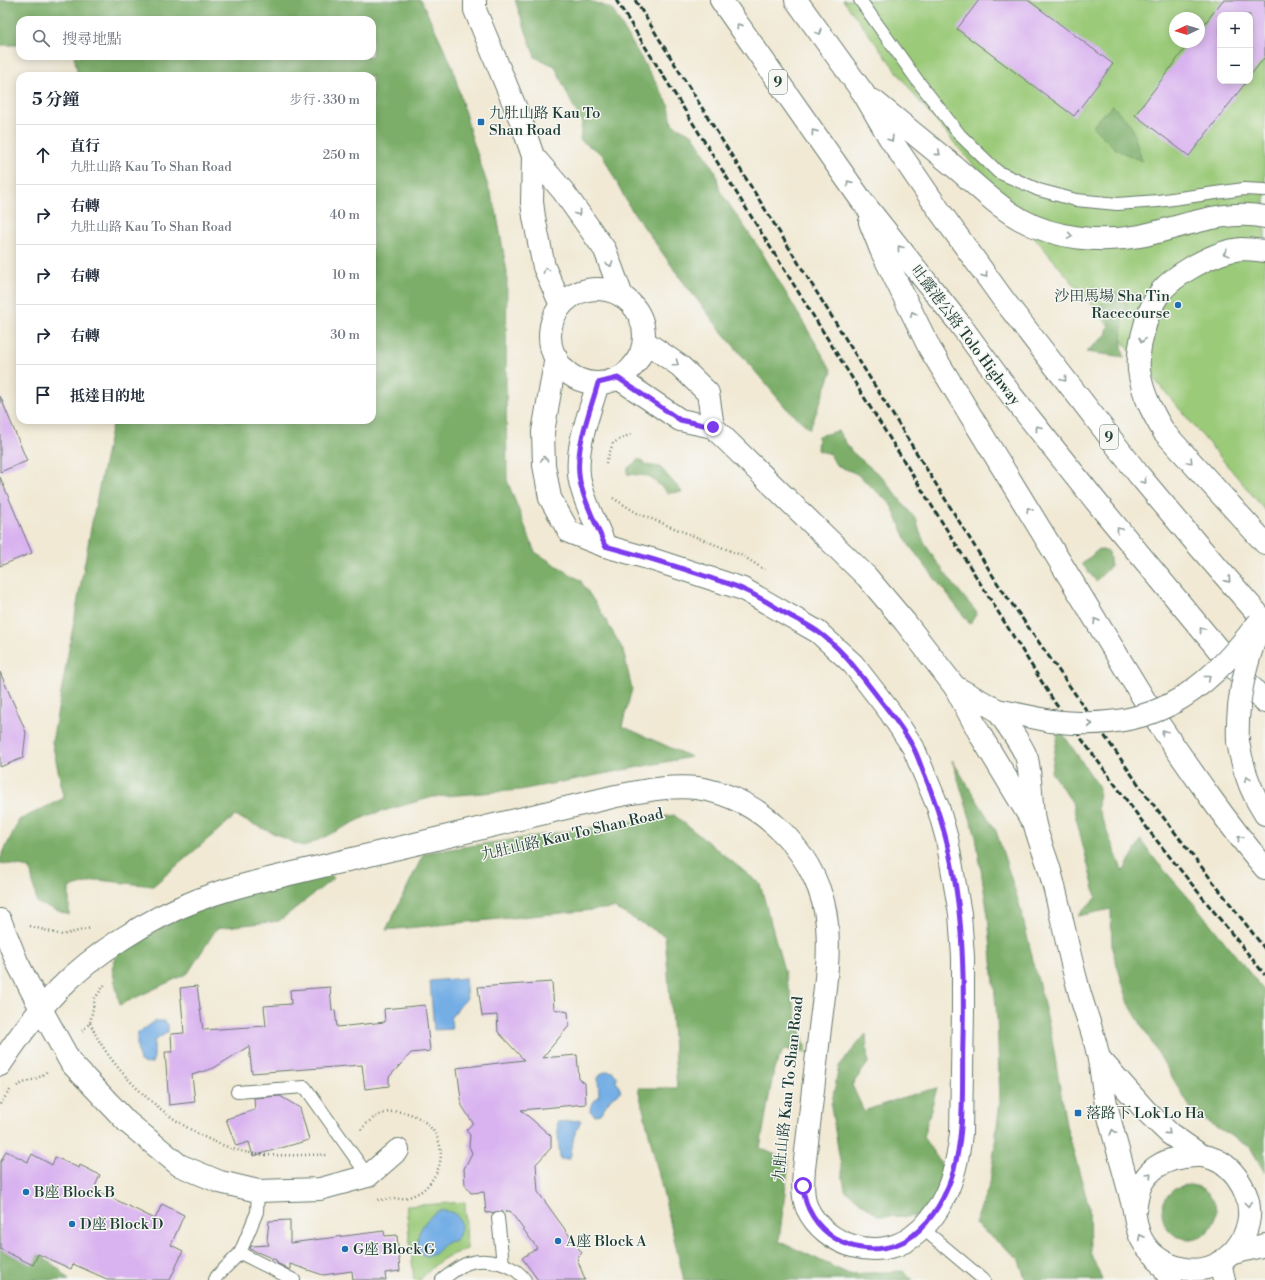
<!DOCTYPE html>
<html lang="zh-TW">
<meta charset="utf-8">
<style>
:root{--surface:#fff;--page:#f6f6f7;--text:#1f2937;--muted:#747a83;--line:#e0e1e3}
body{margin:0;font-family:"Libre Bodoni","Noto Serif TC",serif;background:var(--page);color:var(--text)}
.controls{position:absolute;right:12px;top:12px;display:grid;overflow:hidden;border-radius:8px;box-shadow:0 2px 10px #0003}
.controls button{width:36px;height:36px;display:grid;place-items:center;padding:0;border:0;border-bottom:1px solid var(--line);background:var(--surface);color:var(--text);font:20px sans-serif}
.compass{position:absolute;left:1169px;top:12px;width:36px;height:36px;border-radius:50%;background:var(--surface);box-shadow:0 2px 10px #0003;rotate:266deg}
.stop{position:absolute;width:12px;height:12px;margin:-9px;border:3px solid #7c3aed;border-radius:50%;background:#fff}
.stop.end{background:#7c3aed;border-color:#fff;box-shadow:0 1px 4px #0008}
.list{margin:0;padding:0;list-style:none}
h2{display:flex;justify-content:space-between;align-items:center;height:52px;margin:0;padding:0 16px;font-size:17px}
h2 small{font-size:13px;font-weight:400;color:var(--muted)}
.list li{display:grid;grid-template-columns:26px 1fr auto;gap:12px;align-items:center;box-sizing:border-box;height:60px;padding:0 16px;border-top:1px solid var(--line)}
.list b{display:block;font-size:15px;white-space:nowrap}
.list p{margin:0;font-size:13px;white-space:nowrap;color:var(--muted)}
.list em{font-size:13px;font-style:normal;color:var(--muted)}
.icon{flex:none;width:22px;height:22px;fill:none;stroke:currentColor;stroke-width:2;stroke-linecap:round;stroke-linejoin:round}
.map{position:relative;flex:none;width:1265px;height:1280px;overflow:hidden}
.search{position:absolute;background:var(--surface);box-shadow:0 2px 10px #0003;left:16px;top:16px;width:360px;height:44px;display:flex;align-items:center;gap:10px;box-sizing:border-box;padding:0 14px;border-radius:12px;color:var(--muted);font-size:15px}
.panel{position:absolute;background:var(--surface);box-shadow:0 2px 10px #0003;left:16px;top:72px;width:360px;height:352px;border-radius:12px}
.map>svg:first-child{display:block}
.green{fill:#9bca79;stroke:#5d8456;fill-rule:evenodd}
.forest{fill:#7cae69;stroke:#4e764e}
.water{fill:#75aee5;stroke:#4a768c}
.building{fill:#d9b2f0}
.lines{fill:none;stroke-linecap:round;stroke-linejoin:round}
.service-casing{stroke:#68796c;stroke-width:14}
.minor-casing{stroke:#68796c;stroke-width:24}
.tertiary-casing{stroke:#68796c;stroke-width:24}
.secondary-casing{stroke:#68796c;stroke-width:24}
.motorway-casing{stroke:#68796c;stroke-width:24}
.path{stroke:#68796c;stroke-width:2.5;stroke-dasharray:1 3;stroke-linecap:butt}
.service{stroke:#fff;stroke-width:12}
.minor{stroke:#fff;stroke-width:22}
.tertiary{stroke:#fff;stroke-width:22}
.secondary{stroke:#fff;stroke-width:22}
.motorway{stroke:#fff;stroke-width:22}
.rail{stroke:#1f3d34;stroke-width:3;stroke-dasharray:6 3;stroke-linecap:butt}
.secondary-bridge-casing{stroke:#68796c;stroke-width:24;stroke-linecap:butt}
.motorway-bridge-casing{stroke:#68796c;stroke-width:24;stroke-linecap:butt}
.secondary-bridge{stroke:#fff;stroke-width:22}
.motorway-bridge{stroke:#fff;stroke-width:22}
.oneway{stroke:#8f9e9a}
.route{stroke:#7c3aed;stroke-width:5}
.poi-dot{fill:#1f6fb2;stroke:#f6f6f2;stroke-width:1.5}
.labels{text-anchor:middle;stroke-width:3;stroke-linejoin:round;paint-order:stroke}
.shield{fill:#f6f6f2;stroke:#60746d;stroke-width:1}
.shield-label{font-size:14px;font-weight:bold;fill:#1f3d34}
.poi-label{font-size:15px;fill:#1f3d34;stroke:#f6f6f2;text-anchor:start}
.street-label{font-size:15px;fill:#1f3d34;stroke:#f6f6f2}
</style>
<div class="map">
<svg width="1265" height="1280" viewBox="0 0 1265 1280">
<rect width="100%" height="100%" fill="#f6f6f2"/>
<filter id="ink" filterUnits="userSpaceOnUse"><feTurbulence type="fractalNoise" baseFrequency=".025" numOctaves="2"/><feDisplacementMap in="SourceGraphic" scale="8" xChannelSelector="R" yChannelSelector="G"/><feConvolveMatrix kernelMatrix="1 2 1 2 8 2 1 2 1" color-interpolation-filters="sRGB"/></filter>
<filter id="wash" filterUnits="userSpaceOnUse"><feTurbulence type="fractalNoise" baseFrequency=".012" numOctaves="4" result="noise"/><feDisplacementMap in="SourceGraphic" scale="16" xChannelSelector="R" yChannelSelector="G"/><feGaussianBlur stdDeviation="0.9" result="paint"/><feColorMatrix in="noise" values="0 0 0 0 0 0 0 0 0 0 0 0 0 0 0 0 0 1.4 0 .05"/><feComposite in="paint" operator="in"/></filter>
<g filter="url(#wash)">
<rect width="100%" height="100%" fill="#f1e9d4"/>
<g class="green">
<path d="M843 0H1265V510L919 101ZM1220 15H1250V81H1220ZM1175 18H1199V42H1175Z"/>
<path d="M465 1202 467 1249C443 1257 438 1261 420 1280H414L406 1206Z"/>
</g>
<g class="forest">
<path d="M0 0H421L452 65 471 135 496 210 507 272 506 376 507 480 535 552 580 580 600 610 623 650 632 689 622 726 691 757 520 790 433 797 369 815 304 847 235 816 153 886 98 880 69 888V915L37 903 30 868 0 863V859L19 820 64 798 52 742 93 517 113 420H372V76H78L74 56H372V20H20V45H0Z"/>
<path d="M515 0H588L612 9 669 105 672 124 693 135 716 173 720 191 761 251 832 371 810 429 786 408 722 332 681 279 629 206 602 154 580 140 582 123 569 98 555 66 535 57Z"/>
<path d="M1113 106 1131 125 1142 161 1117 150 1093 127 1098 119Z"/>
<path d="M1116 292 1128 305C1120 323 1120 338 1124 357L1086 352 1106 335 1110 320 1094 311Z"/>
<path d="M838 431 852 452 883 478 917 521C920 548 960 591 977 613L970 624 909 545 890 503 857 474 836 465 830 454 817 450 818 436Z"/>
<path d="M639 459 646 465 660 467 682 492 668 493 649 476 627 474 628 468Z"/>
<path d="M1099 549 1109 552 1111 566 1096 581 1082 564Z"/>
<path d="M1059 728 1099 787 1098 809 1123 872 1141 840 1157 862 1196 906 1265 992V1173L1250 1147 1194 1114 1129 1004 1112 949 1111 909 1078 916 1096 897 1072 802 1051 772Z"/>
<path d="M952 760 996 831 1019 903 1051 1033 1066 1125 1089 1207 1090 1252 1102 1280H1026L1018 1258 975 1224 990 1183 1000 1102 997 1018 988 916 976 837Z"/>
<path d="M674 815 760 884 807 1053 784 1049 774 1069 760 1148 789 1161 779 1241 849 1274 903 1271 913 1280H684L638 1088H677L665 936 614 908 386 930 424 853Z"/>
<path d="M319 866 334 878 279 921 217 928 188 973 120 1005 112 968 118 951 237 888 274 892Z"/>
<path d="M866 1034 868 1063 852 1085 864 1111 904 1097 937 1088 923 1137 947 1172 928 1217 879 1216 845 1190 831 1107 839 1066Z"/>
<circle cx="1189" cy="1212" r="27"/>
<path d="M0 1228 58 1268 69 1280H0Z"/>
</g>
<g class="water">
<path d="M465 978 467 998 451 1017 452 1029 434 1030 430 981Z"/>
<path d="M154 1021H165L168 1025V1032L154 1041V1057L152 1063 145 1064 140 1061C137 1052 136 1042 138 1033Z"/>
<path d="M608 1071 613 1072 617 1077 616 1081 621 1091 611 1098 600 1114 595 1115 590 1111 591 1105 599 1096 598 1078 602 1073Z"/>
<path d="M581 1120 574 1136 570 1159H560L557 1122Z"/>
<path d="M439 1211C459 1209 467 1224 456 1240 453 1241 449 1241 447 1243 440 1245 437 1255 429 1256 417 1257 416 1239 420 1231 424 1223 431 1214 439 1211Z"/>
</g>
<g id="blocks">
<g class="building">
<path d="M979 0H1028L1113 64 1074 116 957 29Z"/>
<path d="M1223 0H1265V57L1250 76V15H1220V81H1247L1189 156 1135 115 1190 42H1199V31Z"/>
<path d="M0 396 27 461 0 472Z"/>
<path d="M0 477 32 553 0 566Z"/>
<path d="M0 672 26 732 23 758 0 767Z"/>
<path d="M552 982 554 1009 568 1012 569 1026 542 1058 577 1055 579 1079 585 1083 586 1104 521 1110 551 1136V1148L536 1164 538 1192 582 1253 577 1258 585 1280H538L522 1258 537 1248 510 1211 486 1213 484 1192 471 1193 465 1185 464 1169 472 1153 469 1146 470 1135 466 1130 473 1123 462 1106 457 1068 524 1060 498 1032 497 1015 482 1016 478 987Z"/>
<path d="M197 986 203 1030 266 1026 264 1006 291 1004 290 990 330 987 332 1011 335 1010 337 1027 385 1022 384 1009 425 1005 430 1051 411 1053 389 1077V1086L365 1089 362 1065 252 1073 249 1046 214 1068 192 1075 195 1102 169 1105 165 1052H172L171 1034 184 1033 180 988Z"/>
<path d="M280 1096 300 1108 309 1140 253 1156 249 1142 236 1146 226 1119 255 1110 254 1098Z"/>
<path d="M6 1151 28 1162 32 1154 52 1165 55 1157 79 1168 80 1165 100 1175 94 1189 155 1219 162 1204 184 1215 171 1245 183 1251 170 1280H109L73 1264 71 1269 38 1254 33 1265 0 1249V1163Z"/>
<path d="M290 1220V1243L384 1231 385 1236 397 1235 400 1271 385 1273 386 1280H353L352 1271 323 1275 290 1264V1270L277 1263 276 1260 250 1249 251 1246 269 1245 267 1240 269 1221Z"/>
</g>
</g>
</g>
<g filter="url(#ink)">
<use href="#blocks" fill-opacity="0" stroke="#68796c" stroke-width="1"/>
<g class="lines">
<defs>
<g id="service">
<path d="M860 0 917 80 960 135 998 172 1039 190 1076 200 1117 204 1158 201 1244 189 1265 190"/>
<path d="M237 1092 305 1087 368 1176"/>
<path d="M258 1191 257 1212 240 1253 294 1280"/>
<path d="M498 1218 503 1264"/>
<path d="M922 1228 984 1280"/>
<path d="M215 1280 217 1276 240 1253"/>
<path d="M442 1280C450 1274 459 1266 468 1263 486 1257 515 1264 525 1280"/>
</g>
<path id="minor" d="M0 920 17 962 41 1009 71 1063 127 1122 179 1165 220 1182 258 1191 320 1189 368 1176 398 1150"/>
<g id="tertiary">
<path d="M598 383C589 416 571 455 582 489 587 508 598 527 605 546"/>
<path d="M0 1065C17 1039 36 1013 58 990 94 953 150 918 198 900 217 892 237 887 256 882L616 796C643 791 670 785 697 788 764 797 822 859 827 925 830 960 824 994 820 1028 815 1075 809 1122 804 1169 803 1182 802 1196 807 1208 825 1246 877 1262 912 1237 945 1213 957 1171 961 1133L963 1009V957L960 914 947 839 938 807 913 747 890 712 853 664 818 632 743 589 651 559 605 546 569 532 550 498 544 465 543 432 556 357"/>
<path d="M1157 1258 1171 1280"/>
<path d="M1220 1262 1224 1280"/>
</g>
<g id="secondary">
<path d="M475 0V10L521 121 533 156 563 191 605 250 622 296"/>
<path d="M533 156 532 202 534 217 544 267 561 305"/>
<circle cx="597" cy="336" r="47"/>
<path d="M644 341 680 366 708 393 713 427"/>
<path d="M618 378 680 420 713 427 867 577 905 622 955 687 981 736 1031 819"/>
<path d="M955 687 997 710 1051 721"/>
<path d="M997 710C1005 722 1024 747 1027 759 1032 780 1030 803 1035 825 1039 842 1047 858 1051 875 1061 911 1067 947 1077 983 1083 1009 1095 1034 1099 1060 1102 1075 1103 1092 1107 1108 1114 1139 1124 1170 1132 1202 1136 1215 1135 1228 1142 1240 1157 1267 1196 1279 1222 1261 1237 1251 1247 1235 1249 1217 1251 1190 1230 1159 1202 1156 1196 1155 1190 1157 1184 1157 1170 1159 1155 1165 1146 1177 1138 1186 1137 1198 1135 1210"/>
<path d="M1099 1058 1146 1111 1170 1134 1202 1156"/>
<path d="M1233 1253 1265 1245"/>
</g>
<g id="motorway">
<path d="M721 0 862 201 959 323 1012 396 1102 509 1227 660 1265 702"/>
<path d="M796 0 864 94 889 137 941 213 1003 299 1139 475 1196 543 1265 622"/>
<path d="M874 101C901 123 929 146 956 168 977 186 996 205 1020 219 1055 239 1101 243 1140 236 1180 228 1224 208 1265 217"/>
<path d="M870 222 881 250 930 349 1161 727C1194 775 1227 823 1265 868"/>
<path d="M1265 251C1257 250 1249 249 1241 249 1216 251 1174 274 1159 294 1151 305 1146 320 1143 333 1140 344 1138 358 1139 370 1142 393 1152 412 1164 432L1265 543"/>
<path d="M1238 741C1242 767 1250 791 1265 814"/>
</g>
</defs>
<use href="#service" class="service-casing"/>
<use href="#minor" class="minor-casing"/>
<use href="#tertiary" class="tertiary-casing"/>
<use href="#secondary" class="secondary-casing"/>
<use href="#motorway" class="motorway-casing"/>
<g class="path">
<path d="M606 463 613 443 633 433"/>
<path d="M613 498 637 513 743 556 765 570"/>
<path d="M30 926 62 935 91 928"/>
<path d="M90 1023C115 1081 191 1145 256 1154 279 1157 305 1154 328 1155"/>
<path d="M82 1031 90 1023 95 998 106 983"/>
<path d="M17 1086C27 1080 40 1080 47 1071"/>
<path d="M0 1104 11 1089"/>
<path d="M361 1130C394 1086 461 1129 435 1175 430 1184 424 1191 414 1195 403 1200 389 1199 377 1200"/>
</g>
<use href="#service" class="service"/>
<use href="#minor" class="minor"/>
<use href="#tertiary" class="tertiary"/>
<use href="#secondary" class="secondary"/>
<use href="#motorway" class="motorway"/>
<g class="rail">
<path d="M616 0 1055 703 1153 836 1265 975"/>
<path d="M635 0 998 584 1146 795 1265 949"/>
</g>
<defs>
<path id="secondary-bridge" d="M1051 721C1150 733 1200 698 1259 622"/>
<path id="motorway-bridge" d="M1238 741C1236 697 1247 659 1262 619"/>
</defs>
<use href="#secondary-bridge" class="secondary-bridge-casing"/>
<use href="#motorway-bridge" class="motorway-bridge-casing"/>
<use href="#secondary-bridge" class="secondary-bridge"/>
<use href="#motorway-bridge" class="motorway-bridge"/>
</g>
<defs><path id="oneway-chevron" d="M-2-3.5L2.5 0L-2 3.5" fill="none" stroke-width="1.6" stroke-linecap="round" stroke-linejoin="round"/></defs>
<g class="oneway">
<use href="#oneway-chevron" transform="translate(739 26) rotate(-125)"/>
<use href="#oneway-chevron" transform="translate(819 32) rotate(54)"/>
<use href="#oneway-chevron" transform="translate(814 132) rotate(-125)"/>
<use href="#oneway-chevron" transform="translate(891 139) rotate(57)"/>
<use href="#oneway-chevron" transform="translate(938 153) rotate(40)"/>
<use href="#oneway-chevron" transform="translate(849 183) rotate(-125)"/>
<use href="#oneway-chevron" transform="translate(578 213) rotate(54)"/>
<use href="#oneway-chevron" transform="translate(1070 236) rotate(9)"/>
<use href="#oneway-chevron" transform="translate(900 248) rotate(-128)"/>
<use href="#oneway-chevron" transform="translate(1226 253) rotate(165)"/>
<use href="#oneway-chevron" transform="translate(610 264) rotate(70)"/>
<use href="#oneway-chevron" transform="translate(546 270) rotate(-110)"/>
<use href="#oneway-chevron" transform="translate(985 275) rotate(54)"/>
<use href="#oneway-chevron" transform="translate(913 314) rotate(-116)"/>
<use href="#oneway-chevron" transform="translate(1142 340) rotate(101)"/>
<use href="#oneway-chevron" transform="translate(676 363) rotate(35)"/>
<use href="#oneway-chevron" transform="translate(1064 379) rotate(53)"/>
<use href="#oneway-chevron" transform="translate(1038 428) rotate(-128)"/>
<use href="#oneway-chevron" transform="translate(544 459) rotate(-92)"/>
<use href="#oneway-chevron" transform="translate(1190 461) rotate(46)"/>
<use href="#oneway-chevron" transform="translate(1144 481) rotate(50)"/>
<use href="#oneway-chevron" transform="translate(1029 510) rotate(-121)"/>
<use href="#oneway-chevron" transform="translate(1119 530) rotate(-130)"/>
<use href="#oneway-chevron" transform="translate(1228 580) rotate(48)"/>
<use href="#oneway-chevron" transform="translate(1096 621) rotate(-121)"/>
<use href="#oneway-chevron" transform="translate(1202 630) rotate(-130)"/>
<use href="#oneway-chevron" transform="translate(1208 678) rotate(-39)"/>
<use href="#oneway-chevron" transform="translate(1090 724)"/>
<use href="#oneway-chevron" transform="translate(1164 732) rotate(-124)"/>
<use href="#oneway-chevron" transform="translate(1247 779) rotate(-110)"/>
<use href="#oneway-chevron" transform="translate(1240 838) rotate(-128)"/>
<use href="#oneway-chevron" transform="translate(1113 1132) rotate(-105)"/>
<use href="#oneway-chevron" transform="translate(1168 1132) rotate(41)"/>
<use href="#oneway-chevron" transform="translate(1149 1175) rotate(-46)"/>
<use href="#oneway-chevron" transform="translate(1248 1204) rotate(83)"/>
<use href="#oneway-chevron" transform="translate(1141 1237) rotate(-117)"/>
</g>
</g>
<g class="lines" filter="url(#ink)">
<path class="route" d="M713 427 680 420 618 378 598 383C589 416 571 455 582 489 587 508 598 527 605 546 639 555 672 565 705 576 718 581 732 584 744 590 758 596 772 605 785 613 796 619 807 624 817 631 840 647 857 670 874 692 887 709 903 728 913 747 918 756 921 767 925 776 961 863 965 945 963 1037 961 1100 970 1171 927 1222 919 1231 910 1240 898 1244 855 1261 806 1232 803 1186"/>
</g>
<g class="poi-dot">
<rect x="477" y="118" width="8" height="8" rx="2"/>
<circle cx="1178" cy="305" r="4"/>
<rect x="1074" y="1109" width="8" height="8" rx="2"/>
<circle cx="26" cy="1192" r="4"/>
<circle cx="72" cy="1224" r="4"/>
<circle cx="558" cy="1241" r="4"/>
<circle cx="345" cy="1249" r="4"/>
</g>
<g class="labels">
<g class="shield">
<rect x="769" y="70" width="18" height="24" rx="3"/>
<rect x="1100" y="425" width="18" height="24" rx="3"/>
</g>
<g class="shield-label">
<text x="778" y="87">9</text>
<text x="1109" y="442">9</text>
</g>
<g class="poi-label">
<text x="489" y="118">九肚山路 Kau To<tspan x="489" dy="17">Shan Road</tspan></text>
<text x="1170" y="301" text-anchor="end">沙田馬場 Sha Tin<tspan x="1170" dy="17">Racecourse</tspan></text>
<text x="1086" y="1118">落路下 Lok Lo Ha</text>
<text x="34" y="1197">B座 Block B</text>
<text x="80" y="1229">D座 Block D</text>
<text x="566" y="1246">A座 Block A</text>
<text x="353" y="1254">G座 Block G</text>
</g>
<g class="street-label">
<text transform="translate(966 335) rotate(53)" y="5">吐露港公路 Tolo Highway</text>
<text transform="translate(572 834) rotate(-13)" y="5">九肚山路 Kau To Shan Road</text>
<text transform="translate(788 1089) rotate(-84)" y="5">九肚山路 Kau To Shan Road</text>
</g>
</g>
</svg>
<div class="controls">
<button>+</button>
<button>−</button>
</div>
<svg class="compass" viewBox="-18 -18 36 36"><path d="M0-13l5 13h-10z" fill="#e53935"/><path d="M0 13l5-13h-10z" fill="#747a83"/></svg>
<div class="stop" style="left:803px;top:1186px"></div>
<div class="stop end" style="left:713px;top:427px"></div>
<div class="search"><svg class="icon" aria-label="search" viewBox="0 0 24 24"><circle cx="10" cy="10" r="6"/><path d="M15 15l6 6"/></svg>搜尋地點</div>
<section class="panel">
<h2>5 分鐘<small>步行 · 330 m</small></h2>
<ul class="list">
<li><svg class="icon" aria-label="ahead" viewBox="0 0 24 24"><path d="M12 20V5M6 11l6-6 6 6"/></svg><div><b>直行</b><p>九肚山路 Kau To Shan Road</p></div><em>250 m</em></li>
<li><svg class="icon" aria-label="right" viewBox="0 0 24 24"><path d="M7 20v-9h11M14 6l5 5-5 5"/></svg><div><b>右轉</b><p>九肚山路 Kau To Shan Road</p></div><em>40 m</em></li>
<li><svg class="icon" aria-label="right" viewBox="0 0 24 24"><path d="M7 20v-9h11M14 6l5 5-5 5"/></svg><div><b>右轉</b></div><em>10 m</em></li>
<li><svg class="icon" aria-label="right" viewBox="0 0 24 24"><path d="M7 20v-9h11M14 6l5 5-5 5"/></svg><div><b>右轉</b></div><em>30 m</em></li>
<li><svg class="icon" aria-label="arrive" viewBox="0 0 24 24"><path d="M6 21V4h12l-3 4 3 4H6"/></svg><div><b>抵達目的地</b></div></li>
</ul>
</section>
</div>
